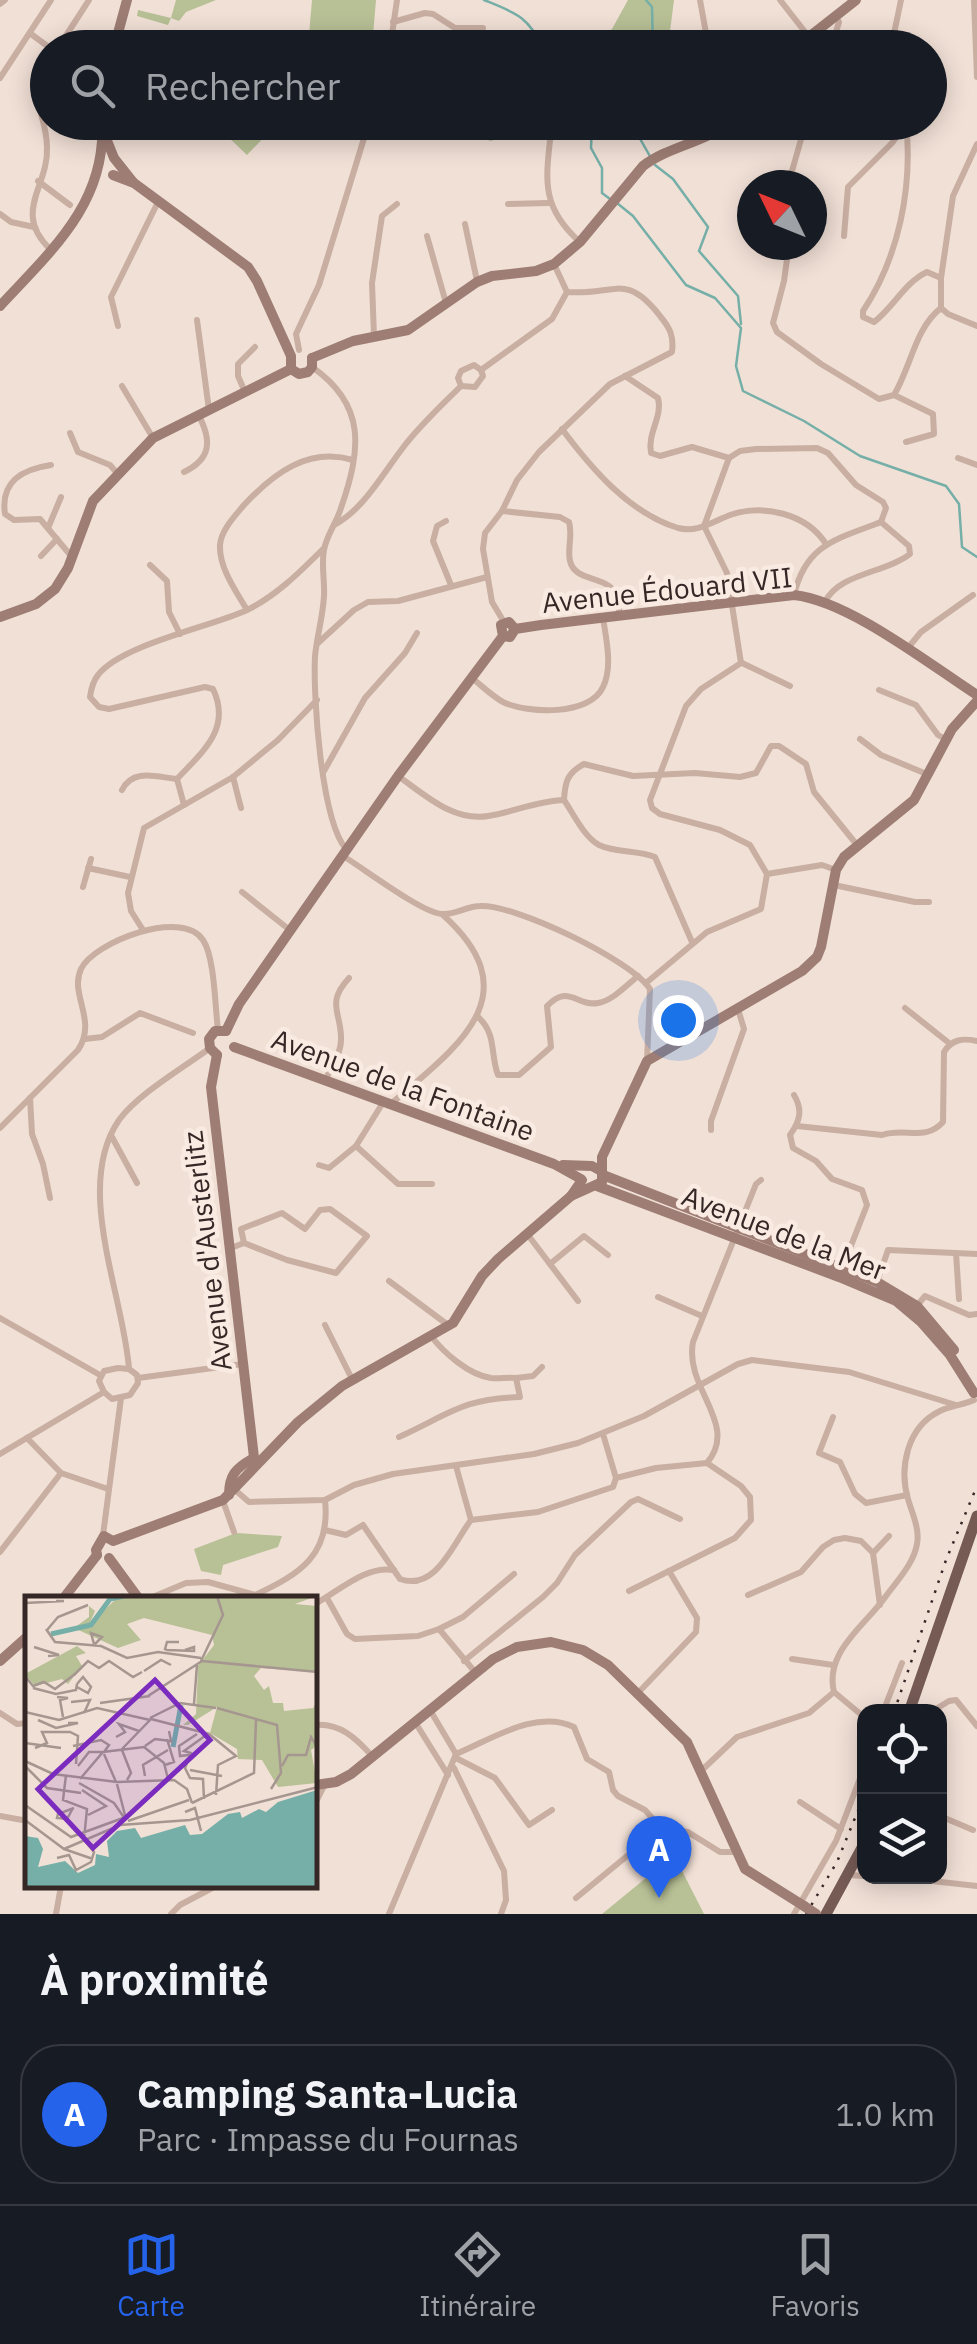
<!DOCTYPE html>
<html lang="fr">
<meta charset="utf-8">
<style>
:root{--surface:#171b24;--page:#20242c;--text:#f1f3f6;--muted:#9ea1a6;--line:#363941;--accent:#2563eb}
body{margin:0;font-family:"IBM Plex Sans",sans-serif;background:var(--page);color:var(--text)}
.controls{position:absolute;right:30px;bottom:30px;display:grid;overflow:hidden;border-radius:20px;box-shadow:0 5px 25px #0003}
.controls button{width:90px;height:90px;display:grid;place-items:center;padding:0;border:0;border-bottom:2px solid var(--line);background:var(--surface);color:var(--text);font:50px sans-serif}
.compass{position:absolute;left:737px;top:170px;width:90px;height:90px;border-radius:50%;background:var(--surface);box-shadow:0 5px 25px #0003;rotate:313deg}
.you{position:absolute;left:678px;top:1020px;width:35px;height:35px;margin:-25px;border:8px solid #fff;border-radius:50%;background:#1a73e8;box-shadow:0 0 0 15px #1a73e833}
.badge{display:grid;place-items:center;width:65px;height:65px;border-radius:50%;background:var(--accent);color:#fff;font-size:32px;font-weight:700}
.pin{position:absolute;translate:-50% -82px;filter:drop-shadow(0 2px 5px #0008)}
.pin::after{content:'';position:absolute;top:52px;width:35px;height:30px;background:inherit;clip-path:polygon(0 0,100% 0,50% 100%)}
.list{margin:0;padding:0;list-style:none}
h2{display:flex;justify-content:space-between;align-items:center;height:130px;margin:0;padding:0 40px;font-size:42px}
h2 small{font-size:32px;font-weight:400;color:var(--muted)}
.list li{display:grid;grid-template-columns:65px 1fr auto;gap:30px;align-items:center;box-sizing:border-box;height:140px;margin:0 20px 20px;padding:0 20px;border:2px solid var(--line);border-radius:40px}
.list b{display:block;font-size:38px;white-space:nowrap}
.list p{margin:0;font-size:32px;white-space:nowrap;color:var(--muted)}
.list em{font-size:32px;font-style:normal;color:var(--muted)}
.icon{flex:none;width:55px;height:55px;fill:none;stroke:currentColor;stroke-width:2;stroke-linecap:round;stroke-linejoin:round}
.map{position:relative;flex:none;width:977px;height:1914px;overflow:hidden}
.search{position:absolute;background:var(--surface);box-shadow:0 5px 25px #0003;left:30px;right:30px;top:30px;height:110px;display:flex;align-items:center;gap:25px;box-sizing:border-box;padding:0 35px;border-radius:55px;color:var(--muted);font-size:38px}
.sheet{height:290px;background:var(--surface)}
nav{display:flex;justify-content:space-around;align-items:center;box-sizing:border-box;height:140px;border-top:2px solid var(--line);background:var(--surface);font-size:28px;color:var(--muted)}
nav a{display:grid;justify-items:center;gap:5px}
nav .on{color:var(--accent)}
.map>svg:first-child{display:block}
.green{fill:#b8c096}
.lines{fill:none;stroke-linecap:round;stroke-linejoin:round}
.stream{stroke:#75afa8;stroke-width:2.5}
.street{stroke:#c9aea2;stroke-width:6}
.secondary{stroke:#9d7d74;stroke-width:10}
.primary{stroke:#765b55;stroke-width:11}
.rail{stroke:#342725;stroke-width:2.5;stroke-dasharray:2.5 8;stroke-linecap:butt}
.secondary-bridge{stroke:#9d7d74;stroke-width:10}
.labels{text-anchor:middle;stroke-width:9;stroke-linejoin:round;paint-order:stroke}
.street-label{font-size:28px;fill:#342725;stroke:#f9ebe2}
.inset-river{fill:none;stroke:#75afa8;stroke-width:5}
.inset-road{fill:none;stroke:#a5968f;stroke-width:2.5}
.view{fill:#7b2cbf;fill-opacity:0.15;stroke:#7b2cbf;stroke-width:5}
.inset-edge{fill:none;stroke:#342725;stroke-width:5}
</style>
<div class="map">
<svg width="977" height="1914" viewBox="0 0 977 1914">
<rect width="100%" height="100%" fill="#f1e0d6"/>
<g class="green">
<path d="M176 0H216L186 12 179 21 171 18 168 25 137 16 138 10 171 18Z"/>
<path d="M312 0H376L372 47H308Z"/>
<path d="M628 0H674L668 47H596L597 39 612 29Z"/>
<path d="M234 122 260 123 270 131 247 155 224 133Z"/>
<path d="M453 123H489L500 130 501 137 491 141 470 135 453 140 448 137Z"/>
<path d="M236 1533 282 1536 278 1547 223 1565 221 1575 201 1571 194 1549Z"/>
<path d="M674 1855 704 1914H602Z"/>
</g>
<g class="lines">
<g class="stream">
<path d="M484 0C516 13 528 16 543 48"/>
<path d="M646 0 652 7 653 48"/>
<path d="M592 122 591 148 602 168V193L610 199"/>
<path d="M639 122V137L651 158"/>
<path d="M655 165 673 179 708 227 699 251 738 296 741 324"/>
<path d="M617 203 633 216 686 285 715 298 741 328 736 366 743 391 804 421 860 456 946 486 959 504 962 547 977 557"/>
</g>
<g class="street">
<path d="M700 0 706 33 703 48"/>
<path d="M780 0 809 37"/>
<path d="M974 0 977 77"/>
<path d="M0 4 5 0"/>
<path d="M393 22 425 13 433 14 455 28H483"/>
<path d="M31 34 50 48"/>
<path d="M58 48 89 0"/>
<path d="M390 48 397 0"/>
<path d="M831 48 839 22 836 17"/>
<path d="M891 48 901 0"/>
<path d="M48 63C26 105 46 108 47 147 49 187 11 212 51 250"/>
<path d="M0 78 51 0"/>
<path d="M552 122C547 174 537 204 580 242"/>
<path d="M906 122C913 187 899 257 863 311V317L874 322C893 308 905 282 927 272L941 278V308L948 314 977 326"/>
<path d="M38 181 70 205"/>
<path d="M788 185 806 122"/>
<path d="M508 204 549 203"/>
<path d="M0 214 11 222 34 227"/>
<path d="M465 224 477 281"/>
<path d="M427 236 446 303"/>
<path d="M844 236 848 187 892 143 906 124"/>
<path d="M789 245 784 281 773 323 777 332 821 364 879 399 894 395C911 367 915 328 941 308"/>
<path d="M554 264 567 292"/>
<path d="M941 278 953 196 977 144"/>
<path d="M197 320 209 410"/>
<path d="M118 326 111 297 159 200"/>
<path d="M374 336 372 283 382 216 397 204"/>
<path d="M299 350 296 334 319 285 369 122"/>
<path d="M312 367C367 405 361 450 341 508 337 522 326 536 324 550 321 565 325 581 324 596 323 616 317 636 315 656 313 696 321 820 346 849"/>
<path d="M625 376 658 398C663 417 647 433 651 453L660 456 692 447 729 458"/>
<path d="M122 386 153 438"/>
<path d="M461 386 475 387 483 376 481 370 552 319 567 292"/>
<path d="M245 392 238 376V364L255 347"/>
<path d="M894 395 933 414 934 434 906 442"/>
<path d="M562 429C591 468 629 513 678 528 697 533 712 522 730 515 763 504 806 513 826 544"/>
<path d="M70 433 78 452 110 465 117 473"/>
<path d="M729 458 704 526 727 573 741 663 701 689 686 706 650 800 652 808 660 814 720 830 750 845 767 874"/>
<path d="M729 458 740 451 756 449 817 448 828 453 856 485 883 502 886 508 881 522 909 546 910 554C886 573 839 573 825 602"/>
<path d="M958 458 977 465"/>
<path d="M51 465C24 469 0 480 5 514L14 520 40 519 72 557"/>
<path d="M184 472C211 459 212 441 199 416"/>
<path d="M502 511 560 517 569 522C573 535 567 549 570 561 574 579 598 577 609 586 617 592 618 606 620 615"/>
<path d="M446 521 437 526 433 541 451 585"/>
<path d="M334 525C363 510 382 475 402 449 419 426 441 406 461 386L458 378 461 371 474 365 481 370"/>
<path d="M48 528 61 497"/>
<path d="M41 556 57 539"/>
<path d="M150 565 167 581 169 612 180 634"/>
<path d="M794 595C806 544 837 539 881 522"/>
<path d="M247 610C236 591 219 568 220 545 221 530 235 516 244 505 274 473 308 447 353 460"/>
<path d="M504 622 492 602 483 549 485 533 502 511 517 480 539 452 610 384 672 352C674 336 670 328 660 316 625 271 614 296 567 292"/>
<path d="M318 643 354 610 368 602 398 601 487 577"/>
<path d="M907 649 921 632 973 595"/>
<path d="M742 663 790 686"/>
<path d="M472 678C482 686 492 696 503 702 528 714 590 716 603 687 613 667 606 638 603 618"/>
<path d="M879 690 916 705 938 735 947 740"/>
<path d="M860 739 881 755 929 775"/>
<path d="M324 771 365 698 405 653 417 633"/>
<path d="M398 776C424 794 453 822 488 816 513 812 537 801 564 800 573 813 584 837 599 845 616 853 637 850 655 857L692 942"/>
<path d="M233 777 241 808"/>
<path d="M122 790C133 768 156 777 177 779"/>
<path d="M564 800C565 782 567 773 584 764L633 776 695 773 740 777 756 773 771 746H779L806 764 814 792 857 845"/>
<path d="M184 805 177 779C202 752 232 729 213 689L205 687 109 709 99 707 90 697C91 690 93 681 98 675 121 645 209 627 245 611 275 597 300 572 323 549"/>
<path d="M343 856C363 868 422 913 442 914 455 915 467 906 480 906 515 904 631 960 650 989L647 1061"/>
<path d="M88 868 130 877"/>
<path d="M834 885 915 902H929"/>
<path d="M83 887 91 859"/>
<path d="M242 892 291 931"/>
<path d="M143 930 131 911 128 893 144 828 233 777 278 740 317 700"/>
<path d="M646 983 707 932 761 909 767 874 822 865 836 870"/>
<path d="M905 1008 949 1043"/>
<path d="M478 1017C497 1034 490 1054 498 1075H519L551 1047 547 1006C569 983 577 1007 598 1003 612 1001 627 985 638 976"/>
<path d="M85 1039 102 1037 140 1013 193 1033"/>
<path d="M326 1079C331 1067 341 1054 341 1040 342 1013 325 1004 349 978"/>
<path d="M794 1095C803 1110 800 1121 790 1135L793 1148 816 1161 832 1179 862 1190 867 1205 841 1271"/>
<path d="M30 1098 32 1134 43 1164 50 1198"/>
<path d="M392 1103C457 1047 532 995 443 915"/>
<path d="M797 1126 882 1135C905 1127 925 1142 943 1122L944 1052C952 1039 963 1038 977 1041"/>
<path d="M0 1128 78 1050C98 1020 69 995 81 969 94 942 182 908 203 940 215 958 215 1008 218 1030"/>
<path d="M711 1130V1121L744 1029 738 1009"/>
<path d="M112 1137 137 1183"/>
<path d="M356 1146 398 1184H432"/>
<path d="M319 1165 329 1168 356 1146 384 1101"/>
<path d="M528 1235 578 1301"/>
<path d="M231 1248 244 1243 287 1260 336 1273 367 1236 330 1209 320 1210 305 1229 282 1213 241 1229 244 1243"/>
<path d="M956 1253 959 1299"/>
<path d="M550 1264 584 1236 608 1255"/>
<path d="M389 1281 448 1325"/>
<path d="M877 1282 888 1250 977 1254"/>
<path d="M658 1297 702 1316"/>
<path d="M915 1308 925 1296 969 1315 977 1314"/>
<path d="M0 1318 100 1375"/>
<path d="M325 1325 352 1379"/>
<path d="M118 1368 129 1369 137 1375 138 1383 130 1395 112 1399 104 1392 99 1381 104 1371Z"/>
<path d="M129 1369C124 1296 73 1187 119 1120 138 1094 183 1068 210 1048"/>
<path d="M138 1378 243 1364"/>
<path d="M516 1378 533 1376 542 1367"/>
<path d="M833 1417 819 1453 840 1462 855 1494 866 1503 907 1495"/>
<path d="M603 1434 616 1478"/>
<path d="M399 1437C450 1414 461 1399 520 1397L516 1378C507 1377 500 1379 491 1378 469 1375 444 1353 431 1336"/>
<path d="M27 1438 61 1473 108 1489"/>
<path d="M0 1454 104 1392"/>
<path d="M707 1463C740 1424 684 1389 693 1342L756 1184 761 1180"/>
<path d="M456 1466 471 1520"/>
<path d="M234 1489 249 1502 325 1500 354 1485 393 1474 534 1454 578 1443 644 1416 738 1364 752 1360 849 1372 956 1405"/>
<path d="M223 1501 234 1532"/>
<path d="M325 1530 346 1535 363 1525 400 1579C436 1592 454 1542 471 1520L538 1512 613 1487 616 1478 656 1468 707 1463 741 1486 750 1497 751 1520 735 1538 669 1571 697 1618 696 1632 638 1693"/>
<path d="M103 1535 121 1398"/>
<path d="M0 1552 61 1473"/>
<path d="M873 1553 889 1536"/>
<path d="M629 1591 669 1571"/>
<path d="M748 1595 801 1572 823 1547 834 1540 845 1538 861 1541 873 1553 880 1605"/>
<path d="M327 1598 347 1634 355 1639 418 1636 439 1629 475 1672"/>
<path d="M148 1599 186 1583 208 1582 255 1595C300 1574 331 1555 325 1500"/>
<path d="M315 1604C339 1591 366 1565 394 1570"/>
<path d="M439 1629 463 1617 514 1574"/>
<path d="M792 1659 833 1665"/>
<path d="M464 1661 543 1597 557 1583 575 1555 631 1502 638 1499 680 1519"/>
<path d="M430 1710 456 1754"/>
<path d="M883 1712 902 1663"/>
<path d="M931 1712 949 1701 956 1700 977 1726"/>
<path d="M0 1713 17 1724 28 1723"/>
<path d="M864 1717 834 1692C824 1652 865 1626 886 1596 897 1581 914 1563 917 1544 920 1529 912 1513 908 1499 899 1468 907 1428 938 1412 949 1406 963 1405 974 1400"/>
<path d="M415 1722 448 1775"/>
<path d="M315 1725C340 1723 356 1738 372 1756"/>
<path d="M456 1754C492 1739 536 1709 574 1727L587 1759 609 1772 613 1790 618 1796 645 1810 661 1828 688 1832 720 1852H735"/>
<path d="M456 1758 495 1778 529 1825 552 1810"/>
<path d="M454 1768 504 1871 506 1900 501 1914"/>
<path d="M701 1771 737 1737 809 1713 834 1692"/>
<path d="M800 1802 841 1829"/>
<path d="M315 1804 325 1784"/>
<path d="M0 1816 28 1821"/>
<path d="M940 1816 973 1830"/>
<path d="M850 1875 864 1876"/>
<path d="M887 1876 977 1886"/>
<path d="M576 1898 661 1828"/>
<path d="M56 1914 61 1886"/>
<path d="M171 1914 180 1905 216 1886"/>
<path d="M389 1914 456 1754"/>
<path d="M794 1914 836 1841 864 1768"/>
</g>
<g class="secondary">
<path d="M114 48 127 0"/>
<path d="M795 48 856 0"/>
<path d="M104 133 114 158 133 182"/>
<path d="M113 175 134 183 248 267 257 281 291 356V369"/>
<path d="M0 306C50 252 107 203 102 122"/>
<path d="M312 358 353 341 408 330 477 282 492 276 536 271 554 264 580 242 643 166C669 146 704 143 730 122"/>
<path d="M291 369 299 374 308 372 312 367V358"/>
<path d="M0 617 36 604 55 589 68 568 93 501 153 438 291 369"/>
<path d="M503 636 510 637 515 629 541 625 794 595C849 601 929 664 977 695"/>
<path d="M226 1031 239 1004 398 776 503 636 501 625 509 622 515 629"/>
<path d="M234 1047 554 1164 581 1179"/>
<path d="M217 1055 211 1087 255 1466"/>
<path d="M217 1055 210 1048 209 1039 215 1031H226"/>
<path d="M563 1165 592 1166 601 1171"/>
<path d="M603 1175 877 1282 917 1306 954 1350"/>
<path d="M597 1186 839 1277 896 1301 921 1322 950 1355 974 1393"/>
<path d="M571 1196 602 1182V1157L647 1061 802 971 817 957 821 947 836 870 844 857 914 800 952 729 977 701"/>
<path d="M229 1495C229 1475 236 1468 252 1459"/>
<path d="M97 1555 96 1550 104 1536 113 1541 223 1500 298 1422 342 1386 453 1323 482 1276 498 1259 571 1196 582 1180"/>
<path d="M109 1558 139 1599"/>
<path d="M63 1599 97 1555"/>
<path d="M0 1661 28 1636"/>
<path d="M315 1785 336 1782 351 1774 493 1659 517 1647 551 1642 583 1650 608 1665 687 1742 745 1869 804 1906"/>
</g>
<g class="primary">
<path d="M909 1712 977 1516"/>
<path d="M826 1914 864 1844"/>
</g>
<g class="rail">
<path d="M894 1712 946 1560 977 1486"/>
<path d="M806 1914 837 1862 864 1796"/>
</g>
<path class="secondary-bridge" d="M804 1906 816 1914"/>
</g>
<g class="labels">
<g class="street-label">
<text transform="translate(667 590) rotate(-6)" y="10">Avenue Édouard VII</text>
<text transform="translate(403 1085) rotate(20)" y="10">Avenue de la Fontaine</text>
<text transform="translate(784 1233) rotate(21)" y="10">Avenue de la Mer</text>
<text transform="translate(207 1251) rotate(-97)" y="10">Avenue d'Austerlitz</text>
</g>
</g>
<g transform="translate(25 1596)">
<rect width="292" height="292" fill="#f1e0d6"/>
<path d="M94 0H292L270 8 292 10V76L236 72 229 80 239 94 244 90 248 107H258L259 115 288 112 292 106V150L286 154 292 187 253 191 237 164 213 163 212 153 185 137 192 111 163 129H158L171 118 173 70 189 49 187 39 119 22 102 28 116 44 93 52 49 32 64 21V10L70 15 64 29ZM52 50 61 57 51 60 57 70 43 88 37 83 10 90 0 78Z" fill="#b8c096"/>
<path d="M292 194V292H0V240L13 242 18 253 13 271 40 265 53 277 70 269 71 258 84 261 82 245 92 235 110 232 116 242 160 229 165 239 177 238 203 218 215 216 217 222 234 213 241 216 253 206Z" fill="#75afa8"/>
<path class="inset-river" d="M26 38 66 29 85 3 99 0M148 151 156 109"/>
<path class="inset-road" d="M0 7 39 5H31M21 33 30 46 76 50 102 62 133 56 176 62M22 34 33 21 63 9M154 46H142L140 53 142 54 169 55V51L160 54M69 48 66 37 77 41 70 48M9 51 34 59 23 60M176 65 198 19 192 0M177 65 293 76M119 75 136 64 146 69M49 79 63 65 74 72 84 65 108 81 117 76M0 80 8 90 19 86 30 93 50 78M52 88 58 81 66 91 63 97 52 91M8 92 31 98 51 94 52 88M123 100 177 65M32 101 43 102 35 104 38 121M46 106 65 104 59 117M75 107 125 100M169 108 172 69M192 112 252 129 256 177 246 193M0 116 34 124 72 112 125 124M125 122 155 107 191 112M126 123 184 138 211 160 193 169 191 199M13 124 31 132 53 127H43M91 141 100 136 94 128 114 135M0 147 36 152M48 150 76 144 84 149 79 156M120 150 130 143 146 145 144 135M10 152 22 147 17 136H45L53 140 51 168M97 153 126 123M97 154 106 177 102 184M79 158 91 186M164 159 155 160 154 150 172 138M0 165 28 178 92 186M140 169 149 166 142 143M0 170 22 192 56 197M53 170 64 156H77M257 170 263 159H281L286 141 293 152M165 174 197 180M41 179 38 204 62 213 59 243M120 180 118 169 143 154M55 183 78 156 119 151 139 167 143 183M92 186 149 184 162 193 167 207M54 187 89 207 100 223M92 188 101 223M57 194 81 210 63 219M179 203 178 183 165 182 160 172 166 157 159 155 184 137M167 207 229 177 231 124M0 209 46 241 98 222M48 212 42 223 32 222 33 218 49 212M160 216 170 212 176 235M0 224 39 253 95 229 165 224 293 191M103 225 164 204M39 253 68 263M32 262 44 259 51 274 66 266 69 256 59 244"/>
<path class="view" d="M130 84 185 144 68 252 13 193Z"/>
<rect width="292" height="292" class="inset-edge"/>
</g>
</svg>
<div class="controls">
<button><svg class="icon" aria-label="locate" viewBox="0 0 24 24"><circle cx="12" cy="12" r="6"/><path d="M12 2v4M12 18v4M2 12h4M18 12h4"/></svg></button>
<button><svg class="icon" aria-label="layers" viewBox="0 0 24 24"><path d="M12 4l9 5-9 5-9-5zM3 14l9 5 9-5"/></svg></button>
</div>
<svg class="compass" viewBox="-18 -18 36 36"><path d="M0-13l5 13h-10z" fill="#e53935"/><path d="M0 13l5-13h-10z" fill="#9ea1a6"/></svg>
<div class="you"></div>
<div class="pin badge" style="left:659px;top:1898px">A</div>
<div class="search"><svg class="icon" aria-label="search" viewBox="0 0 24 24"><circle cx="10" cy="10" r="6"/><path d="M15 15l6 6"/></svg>Rechercher</div>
</div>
<section class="sheet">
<h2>À proximité<small></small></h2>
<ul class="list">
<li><span class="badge">A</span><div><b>Camping Santa-Lucia</b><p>Parc · Impasse du Fournas</p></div><em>1.0 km</em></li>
</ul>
</section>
<nav>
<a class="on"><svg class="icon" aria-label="map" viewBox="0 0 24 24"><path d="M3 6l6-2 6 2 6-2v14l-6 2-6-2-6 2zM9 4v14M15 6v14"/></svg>Carte</a>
<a><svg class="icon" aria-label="directions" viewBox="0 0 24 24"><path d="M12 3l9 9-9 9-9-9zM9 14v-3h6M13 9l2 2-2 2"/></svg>Itinéraire</a>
<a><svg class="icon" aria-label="saved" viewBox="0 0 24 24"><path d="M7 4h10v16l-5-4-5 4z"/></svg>Favoris</a>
</nav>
